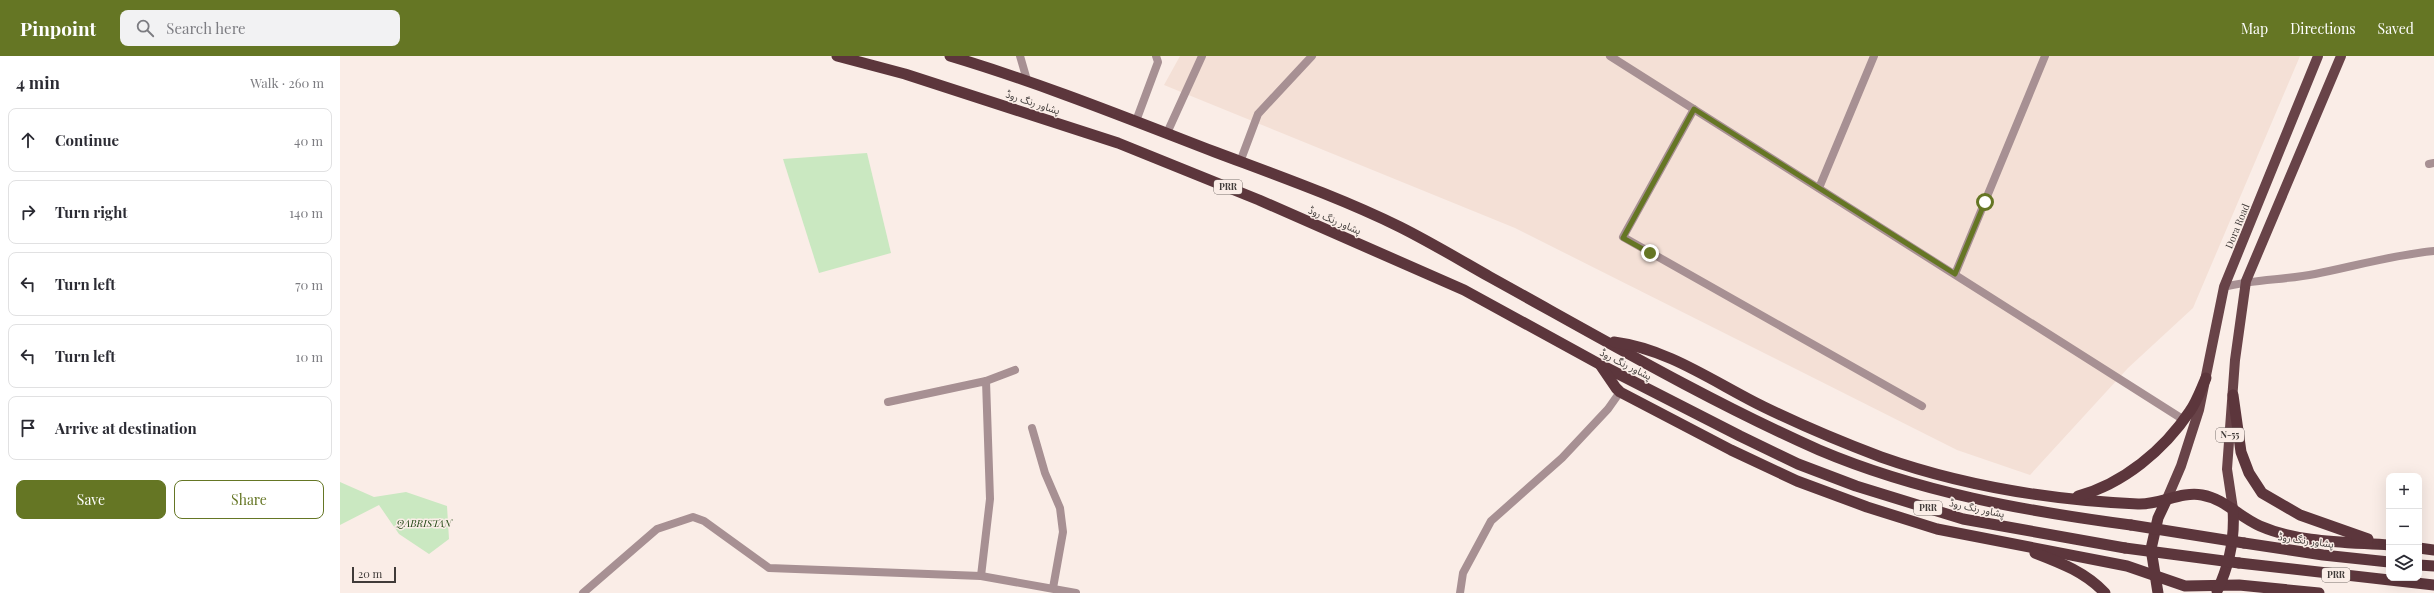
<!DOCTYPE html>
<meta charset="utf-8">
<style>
:root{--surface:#fff;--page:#f2f2f3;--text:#2b2b33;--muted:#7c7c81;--line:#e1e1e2;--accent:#657624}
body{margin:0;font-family:"Playfair Display","Noto Sans Arabic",serif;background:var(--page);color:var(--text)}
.controls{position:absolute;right:12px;bottom:12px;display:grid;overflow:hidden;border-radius:8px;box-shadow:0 4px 16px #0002}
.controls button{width:36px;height:36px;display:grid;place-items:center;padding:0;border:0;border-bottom:1px solid var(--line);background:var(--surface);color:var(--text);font:20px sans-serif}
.scale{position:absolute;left:12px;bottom:10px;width:44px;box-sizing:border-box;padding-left:4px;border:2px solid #403b39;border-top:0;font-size:11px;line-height:14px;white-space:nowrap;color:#403b39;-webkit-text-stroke:3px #faede7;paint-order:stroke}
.stop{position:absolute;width:12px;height:12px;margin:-9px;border:3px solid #657624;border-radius:50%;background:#fff}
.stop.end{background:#657624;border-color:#fff;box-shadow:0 1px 4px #0008}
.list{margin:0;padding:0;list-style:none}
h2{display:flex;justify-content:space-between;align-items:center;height:52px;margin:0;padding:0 16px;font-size:17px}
h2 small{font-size:13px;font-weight:400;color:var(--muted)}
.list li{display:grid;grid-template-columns:26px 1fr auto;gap:12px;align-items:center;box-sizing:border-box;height:64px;margin:0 8px 8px;padding:0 8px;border:1px solid var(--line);border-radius:8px}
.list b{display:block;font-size:15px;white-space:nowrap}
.list em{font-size:13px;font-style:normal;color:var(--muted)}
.actions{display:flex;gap:8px;padding:12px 16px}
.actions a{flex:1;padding:9px 0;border:1px solid var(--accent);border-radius:8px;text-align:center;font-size:14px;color:var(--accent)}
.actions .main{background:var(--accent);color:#fff}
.icon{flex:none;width:22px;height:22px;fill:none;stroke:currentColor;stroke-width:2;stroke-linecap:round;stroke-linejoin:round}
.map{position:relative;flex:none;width:2094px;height:537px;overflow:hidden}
header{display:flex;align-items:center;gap:24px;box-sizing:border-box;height:56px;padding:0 20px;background:var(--accent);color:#fff}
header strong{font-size:19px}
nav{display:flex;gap:22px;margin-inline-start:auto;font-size:14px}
.search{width:280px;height:36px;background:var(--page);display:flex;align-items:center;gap:10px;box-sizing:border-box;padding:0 14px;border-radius:8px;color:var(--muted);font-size:15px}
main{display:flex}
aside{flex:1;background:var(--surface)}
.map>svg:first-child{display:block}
.built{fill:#f4e0d6}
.green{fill:#cae8c1}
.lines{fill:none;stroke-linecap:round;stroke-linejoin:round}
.minor{stroke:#a79093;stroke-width:8}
.primary{stroke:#684348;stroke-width:10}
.trunk{stroke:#5c363c;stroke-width:11}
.trunk-bridge{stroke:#5c363c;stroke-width:11}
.route{stroke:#657624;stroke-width:5}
.labels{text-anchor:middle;stroke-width:3;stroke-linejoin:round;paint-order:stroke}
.shield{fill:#faede7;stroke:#78706d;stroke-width:1}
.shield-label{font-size:9px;font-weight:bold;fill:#403b39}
.street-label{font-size:10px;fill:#403b39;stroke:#faede7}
.park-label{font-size:10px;font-style:italic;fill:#204612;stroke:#faede7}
</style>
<header>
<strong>Pinpoint</strong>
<div class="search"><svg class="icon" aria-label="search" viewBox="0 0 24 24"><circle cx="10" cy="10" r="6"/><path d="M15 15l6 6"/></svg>Search here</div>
<nav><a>Map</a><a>Directions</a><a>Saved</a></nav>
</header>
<main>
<aside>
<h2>4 min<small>Walk · 260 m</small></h2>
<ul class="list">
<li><svg class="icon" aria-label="ahead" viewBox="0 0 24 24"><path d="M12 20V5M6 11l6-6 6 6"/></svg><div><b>Continue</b></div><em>40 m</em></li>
<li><svg class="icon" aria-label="right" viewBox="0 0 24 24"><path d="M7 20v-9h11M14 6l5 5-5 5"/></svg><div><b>Turn right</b></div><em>140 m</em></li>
<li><svg class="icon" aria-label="left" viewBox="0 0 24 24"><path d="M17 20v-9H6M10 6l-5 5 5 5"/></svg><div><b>Turn left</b></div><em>70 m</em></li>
<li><svg class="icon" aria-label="left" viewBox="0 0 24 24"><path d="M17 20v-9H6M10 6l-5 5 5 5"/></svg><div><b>Turn left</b></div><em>10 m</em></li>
<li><svg class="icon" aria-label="arrive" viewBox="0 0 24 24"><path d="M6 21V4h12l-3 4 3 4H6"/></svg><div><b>Arrive at destination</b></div></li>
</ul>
<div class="actions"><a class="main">Save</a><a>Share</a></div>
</aside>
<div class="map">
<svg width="2094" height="537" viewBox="0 0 2094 537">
<rect width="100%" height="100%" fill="#faede7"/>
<path class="built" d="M840 0H1960L1853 252 1788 312 1690 419 1617 394 1175 172 824 29Z"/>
<g class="green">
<path d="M527 97 551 197 479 217 443 103Z"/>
<path d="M0 426 34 441 66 436 107 450 109 483 89 498 59 478 39 449 0 469Z"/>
</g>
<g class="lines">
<g class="minor">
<path d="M680 0 687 24"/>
<path d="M1270 0 1844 364"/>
<path d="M1354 53 1283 181 1582 350"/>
<path d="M796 65 818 6 816 0"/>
<path d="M827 77 862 0"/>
<path d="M900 106 918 58 972 0"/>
<path d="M2089 108 2094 107"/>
<path d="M1479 132 1534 0"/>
<path d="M1615 218 1705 0"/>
<path d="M1884 231C1914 223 1945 224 1975 218 2015 210 2053 199 2094 195"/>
<path d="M646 325 675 314"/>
<path d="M548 346 646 325 650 443 641 520"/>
<path d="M692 372 705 417 720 452 723 476 713 532"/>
<path d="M243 537 317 473 353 461 364 465 429 512 641 520 736 537"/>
<path d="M1120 537 1123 517 1151 465 1222 402 1268 353 1280 336"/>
</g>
<g class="primary">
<path d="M1826 445 1841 410 1859 354 1884 231 1978 0"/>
<path d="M1893 453 1887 413 1895 304 1906 225 2001 0"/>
</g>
<g class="trunk">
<path d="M497 0 565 18 778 87 919 144 1124 234 1261 309 1400 380 1458 408 1516 430 1623 463 1785 492"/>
<path d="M610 0C700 27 787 62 875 96 936 119 1001 142 1060 171 1090 186 1120 204 1150 221 1257 280 1368 345 1479 394 1578 436 1685 455 1791 469"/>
<path d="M1274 286C1329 293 1375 327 1424 351 1461 369 1501 386 1541 401 1623 430 1710 444 1798 448 1820 449 1841 435 1862 439 1885 443 1899 461 1920 470 1959 487 2007 486 2049 489"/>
<path d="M1261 310 1276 332 1280 336 1391 394 1457 425 1527 451 1597 473 1787 510 1845 530 1899 529 1979 537"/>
<path d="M1893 339 1901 396 1909 417 1922 437 1960 459 2028 483"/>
<path d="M1738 440C1783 428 1824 394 1850 355 1857 345 1861 333 1866 322"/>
<path d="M1904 487 1983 499 2049 506"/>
<path d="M2079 492 2094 494"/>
<path d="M1695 497C1721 507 1745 516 1765 537"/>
<path d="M1899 507 2094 529"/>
<path d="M2079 509 2094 510"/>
<path d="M1877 535C1890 508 1895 483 1893 453"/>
<path d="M1818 537 1811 493 1818 462 1826 445"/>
</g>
<g class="trunk-bridge">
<path d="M1791 469 1904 487"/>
<path d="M1785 492 1899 507"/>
</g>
</g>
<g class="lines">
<path class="route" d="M1310 197 1283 182 1354 53 1615 218 1645 146"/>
</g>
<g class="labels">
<g class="shield">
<rect x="874" y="124" width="28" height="14" rx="3"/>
<rect x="1876" y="372" width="28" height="14" rx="3"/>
<rect x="1574" y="445" width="28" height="14" rx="3"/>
<rect x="1982" y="512" width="28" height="14" rx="3"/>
</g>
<g class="shield-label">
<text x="888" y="134">PRR</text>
<text x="1890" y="382">N-55</text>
<text x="1588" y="455">PRR</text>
<text x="1996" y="522">PRR</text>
</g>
<g class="street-label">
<text transform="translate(693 46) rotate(18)" y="4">پشاور رنگ روڈ</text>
<text transform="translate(995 164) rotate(23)" y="4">پشاور رنگ روڈ</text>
<text transform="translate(1897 170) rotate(-68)" y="4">Dora Road</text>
<text transform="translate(1286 308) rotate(27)" y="4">پشاور رنگ روڈ</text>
<text transform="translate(1637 452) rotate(12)" y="4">پشاور رنگ روڈ</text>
<text transform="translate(1966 484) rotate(8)" y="4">پشاور رنگ روڈ</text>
</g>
<g class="park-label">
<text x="84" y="471">QABRISTAN</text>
</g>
</g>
</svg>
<div class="controls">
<button>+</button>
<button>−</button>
<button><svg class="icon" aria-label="layers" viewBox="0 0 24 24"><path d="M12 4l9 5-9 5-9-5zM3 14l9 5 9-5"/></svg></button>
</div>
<div class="scale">20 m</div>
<div class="stop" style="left:1645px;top:146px"></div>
<div class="stop end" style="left:1310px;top:197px"></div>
</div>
</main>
